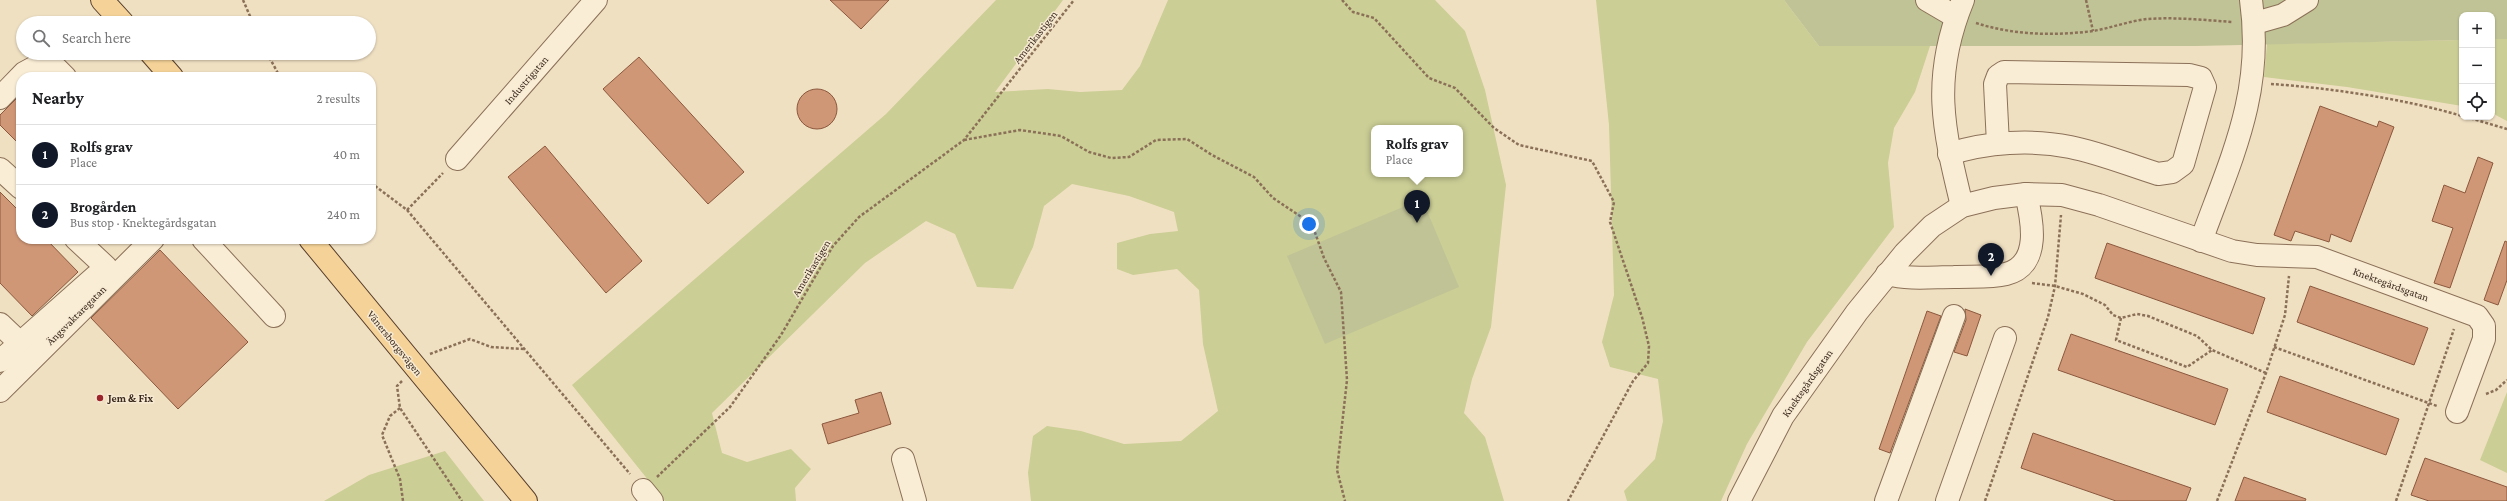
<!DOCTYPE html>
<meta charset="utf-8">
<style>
:root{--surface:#fff;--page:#f6f6f6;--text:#202124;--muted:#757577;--line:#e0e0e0;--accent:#111827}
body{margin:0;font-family:"Crimson Pro",serif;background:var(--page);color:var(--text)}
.controls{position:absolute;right:12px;top:12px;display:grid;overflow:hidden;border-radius:8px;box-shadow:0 1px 3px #0004}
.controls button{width:36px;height:36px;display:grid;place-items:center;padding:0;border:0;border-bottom:1px solid var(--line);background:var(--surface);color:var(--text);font:20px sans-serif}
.you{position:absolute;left:1309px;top:224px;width:14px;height:14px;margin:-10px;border:3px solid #fff;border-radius:50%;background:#1a73e8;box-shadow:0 0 0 6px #1a73e833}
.badge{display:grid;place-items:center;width:26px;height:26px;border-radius:50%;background:var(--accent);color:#fff;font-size:13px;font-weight:700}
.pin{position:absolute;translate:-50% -33px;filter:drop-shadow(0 1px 2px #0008)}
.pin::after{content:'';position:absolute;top:21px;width:14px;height:12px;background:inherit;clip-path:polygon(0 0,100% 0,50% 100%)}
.popup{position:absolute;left:1371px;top:125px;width:92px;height:52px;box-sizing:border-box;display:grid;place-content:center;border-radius:8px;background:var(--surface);filter:drop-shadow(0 1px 3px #0005);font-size:13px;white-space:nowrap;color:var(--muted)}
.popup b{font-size:15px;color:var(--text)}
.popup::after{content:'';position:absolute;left:50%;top:100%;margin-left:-8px;border:8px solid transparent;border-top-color:var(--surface)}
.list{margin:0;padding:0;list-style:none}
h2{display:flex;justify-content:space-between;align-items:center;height:52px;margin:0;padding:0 16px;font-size:17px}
h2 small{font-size:13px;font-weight:400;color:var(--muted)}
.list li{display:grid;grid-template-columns:26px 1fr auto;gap:12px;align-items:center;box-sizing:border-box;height:60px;padding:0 16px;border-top:1px solid var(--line)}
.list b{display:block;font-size:15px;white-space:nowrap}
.list p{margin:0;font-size:13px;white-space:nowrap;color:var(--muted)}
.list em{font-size:13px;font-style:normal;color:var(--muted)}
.icon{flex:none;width:22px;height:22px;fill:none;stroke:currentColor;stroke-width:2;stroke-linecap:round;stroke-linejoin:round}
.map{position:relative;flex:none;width:2507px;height:501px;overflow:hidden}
.search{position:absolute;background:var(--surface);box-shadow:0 1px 3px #0004;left:16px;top:16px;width:360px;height:44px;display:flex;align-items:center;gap:10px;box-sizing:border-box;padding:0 14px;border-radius:22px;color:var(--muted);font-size:15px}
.panel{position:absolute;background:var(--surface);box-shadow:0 1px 3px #0004;left:16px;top:72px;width:360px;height:172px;border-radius:16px}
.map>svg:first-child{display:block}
.green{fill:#cbce95;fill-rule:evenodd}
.cemetery{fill:#c0c395}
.building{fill:#d09776;stroke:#8b583d}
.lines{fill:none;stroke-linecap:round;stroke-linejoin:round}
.minor-casing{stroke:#8b7058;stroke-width:24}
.major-casing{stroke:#583f2d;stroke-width:24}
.path{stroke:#8b7058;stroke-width:2.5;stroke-dasharray:3 2;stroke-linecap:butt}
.minor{stroke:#faedd5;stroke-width:22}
.major{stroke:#f5d398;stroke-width:22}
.poi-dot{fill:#9c252c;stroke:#f7ead2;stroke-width:1.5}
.labels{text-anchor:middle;stroke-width:3;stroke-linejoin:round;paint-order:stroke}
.street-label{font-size:11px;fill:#3a291d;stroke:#f7ead2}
.poi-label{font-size:11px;font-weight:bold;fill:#3a291d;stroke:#f7ead2;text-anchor:start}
</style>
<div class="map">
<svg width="2507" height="501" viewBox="0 0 2507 501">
<rect width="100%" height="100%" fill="#f0e0c2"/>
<g class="green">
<path d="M996 0H1063L995 92 1048 89 1080 92 1122 90 1140 66 1168 0H1435L1465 31 1485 90 1506 185 1491 327 1472 379 1464 413 1485 437 1504 501H1031L1028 473 1033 436 1047 426 1081 431 1124 444 1181 441 1218 411 1203 344 1199 290 1177 269 1133 275 1117 269V243L1150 234 1178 231 1174 212 1129 196 1072 184 1044 206 1033 247 1013 289 977 287 955 234 926 221 865 263 712 413 722 453 747 462 791 449 811 469 795 488 796 501H665L572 385 886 114ZM1374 128H1460V174H1374Z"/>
<path d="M1596 0H1784L1819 46H1930L1915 92 1894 128 1888 163 1894 227 1807 342 1747 444 1721 501H1627L1624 491 1655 459 1663 421 1658 379 1610 367 1602 342 1614 295 1609 125Z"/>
<path d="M2492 39H2507V121L2492 113Z"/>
<path d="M2462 40V106L2347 87 2264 77 2267 44Z"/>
<path d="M2507 392V473L2480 460Z"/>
<path d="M445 451 484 501H324L369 475Z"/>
</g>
<g class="cemetery">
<path d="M1784 0H2507V39H2492V15H2462V40L2196 46H1819Z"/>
<path d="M1422 199 1459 287 1325 344 1287 256Z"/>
</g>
<g class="building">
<path d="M830 0H889L861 29Z"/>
<path d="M639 57 744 172 708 204 603 89Z"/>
<circle cx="817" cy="109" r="20"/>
<path d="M21 94V146L0 125V115Z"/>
<path d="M2320 106 2377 127 2379 121 2394 127 2351 242 2331 234 2329 242 2295 231 2291 241 2274 235Z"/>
<path d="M545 146 642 261 606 293 508 177Z"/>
<path d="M2478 157 2493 163 2450 288 2434 283 2453 228 2432 221 2444 185 2465 193Z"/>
<path d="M0 192 21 213V239H46L78 272 32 316 0 283Z"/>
<path d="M2505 241 2507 242V280L2498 305 2484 300Z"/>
<path d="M2107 243 2265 298 2253 334 2095 278Z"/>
<path d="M160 250 248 342 178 409 91 318Z"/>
<path d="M2310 286 2428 328 2414 365 2297 322Z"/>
<path d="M1965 309 1981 315 1967 356 1954 352 1966 320Z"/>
<path d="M1927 311 1941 316 1890 453 1879 449Z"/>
<path d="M2071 334 2228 389 2215 425 2058 370Z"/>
<path d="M2280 376 2399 419 2386 455 2267 412Z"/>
<path d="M881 392 891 424 828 444 822 424 859 413 855 400Z"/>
<path d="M2033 433 2191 488 2186 501H2116L2021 468Z"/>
<path d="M2425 458 2507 487V501H2429L2411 495Z"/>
<path d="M2244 477 2306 499 2305 501H2235Z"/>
</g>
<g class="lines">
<defs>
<g id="minor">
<path d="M1927 0 1956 17"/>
<path d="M2255 23 2283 15 2307 0"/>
<path d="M0 98 24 73 37 66 56 68 65 77"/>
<path d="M1949 154C1987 142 2031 139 2070 147 2100 153 2129 165 2158 174L2172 172 2183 164 2205 87 2201 78 2189 75 2004 72 1998 76 1995 84 1998 144"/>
<path d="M457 159 596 0"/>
<path d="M0 169 21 188"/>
<path d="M1962 206C1943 128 1931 78 1963 0"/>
<path d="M76 239 106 267"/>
<path d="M203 239 274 316"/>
<path d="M2201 241C2232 156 2264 92 2251 0"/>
<path d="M1887 274C1909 280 1932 277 1954 277 1971 276 1990 278 2006 274 2042 265 2032 219 2026 194"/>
<path d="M0 324 20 343"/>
<path d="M0 361 96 276"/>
<path d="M0 391 153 239"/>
<path d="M903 459 915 501"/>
<path d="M643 490 652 501"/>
<path d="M1739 501 1783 416 1857 312 1905 253 1932 226 1962 206 1994 198 2026 194 2062 195 2099 205 2232 251 2257 255 2317 257 2477 316 2484 326V339L2457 412"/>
<path d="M1886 501 1954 316"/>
<path d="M1947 501 2005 338"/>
</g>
<g id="major">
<path d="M102 0 123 23"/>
<path d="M151 53 172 77"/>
<path d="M310 239 526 501"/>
</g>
</defs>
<use href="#minor" class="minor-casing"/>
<use href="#major" class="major-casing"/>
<g class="path">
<path d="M243 0 253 23"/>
<path d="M1342 0 1353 12 1374 18 1429 78 1455 88 1494 128 1519 145 1592 161 1614 202 1610 222 1642 317 1649 346 1648 363 1633 381 1568 501"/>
<path d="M2086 0 2093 31"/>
<path d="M1976 23C2013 35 2054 36 2093 31 2111 28 2129 21 2147 19 2175 17 2204 20 2232 22"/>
<path d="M267 53 280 77"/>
<path d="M2271 84C2331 88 2405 99 2462 116"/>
<path d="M2466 117 2507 129"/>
<path d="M964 140 1020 130 1061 136 1089 152 1111 158 1129 157 1156 140 1187 139 1212 155 1254 177 1273 198 1312 224 1324 258 1341 292 1347 380 1337 470 1345 501"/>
<path d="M371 183 407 210 630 474"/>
<path d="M407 210 443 173"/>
<path d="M2032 283 2055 286 2083 294 2105 305 2113 315 2121 318 2137 314 2148 316 2197 336 2212 350 2266 373"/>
<path d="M2121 318 2116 340 2187 367 2212 350"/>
<path d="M2274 347 2437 406"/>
<path d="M430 354 470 339 491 347 524 349"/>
<path d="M402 381 397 386 400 408 462 501"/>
<path d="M2486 394 2496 390 2507 380"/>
<path d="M400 408 390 416 382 435 400 479 403 501"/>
<path d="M657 477 730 407 781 335 833 246 859 217 964 140 1074 0"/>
<path d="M1985 501 2048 317 2055 286 2061 215"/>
<path d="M2217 501 2266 373 2285 315 2289 276"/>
<path d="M2396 501 2454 329"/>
</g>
<use href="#minor" class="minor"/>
<use href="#major" class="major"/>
</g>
<circle class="poi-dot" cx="100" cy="398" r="4"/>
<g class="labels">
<g class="street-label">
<text transform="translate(1035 37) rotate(-52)" y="4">Amerikastigen</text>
<text transform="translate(526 80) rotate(-49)" y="4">Industrigatan</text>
<text transform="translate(811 268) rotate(-59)" y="4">Amerikastigen</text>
<text transform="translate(2391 284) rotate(20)" y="4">Knektegårdsgatan</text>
<text transform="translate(76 315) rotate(-45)" y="4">Ängsvaktaregatan</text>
<text transform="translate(395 343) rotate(51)" y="4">Vänersborgsvägen</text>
<text transform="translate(1807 383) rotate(-55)" y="4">Knektegårdsgatan</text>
</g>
<g class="poi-label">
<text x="108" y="402">Jem &amp; Fix</text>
</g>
</g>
</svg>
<div class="controls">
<button>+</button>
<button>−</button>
<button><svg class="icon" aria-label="locate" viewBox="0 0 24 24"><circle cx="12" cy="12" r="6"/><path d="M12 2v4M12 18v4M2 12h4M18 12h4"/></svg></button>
</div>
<div class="you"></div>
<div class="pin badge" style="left:1417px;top:223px">1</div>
<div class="popup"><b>Rolfs grav</b>Place</div>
<div class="pin badge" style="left:1991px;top:276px">2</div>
<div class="search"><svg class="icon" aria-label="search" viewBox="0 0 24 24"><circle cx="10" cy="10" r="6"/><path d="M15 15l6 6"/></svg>Search here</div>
<section class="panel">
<h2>Nearby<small>2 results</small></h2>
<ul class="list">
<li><span class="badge">1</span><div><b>Rolfs grav</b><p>Place</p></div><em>40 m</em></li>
<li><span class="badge">2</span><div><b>Brogården</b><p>Bus stop · Knektegårdsgatan</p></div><em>240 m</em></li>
</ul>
</section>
</div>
